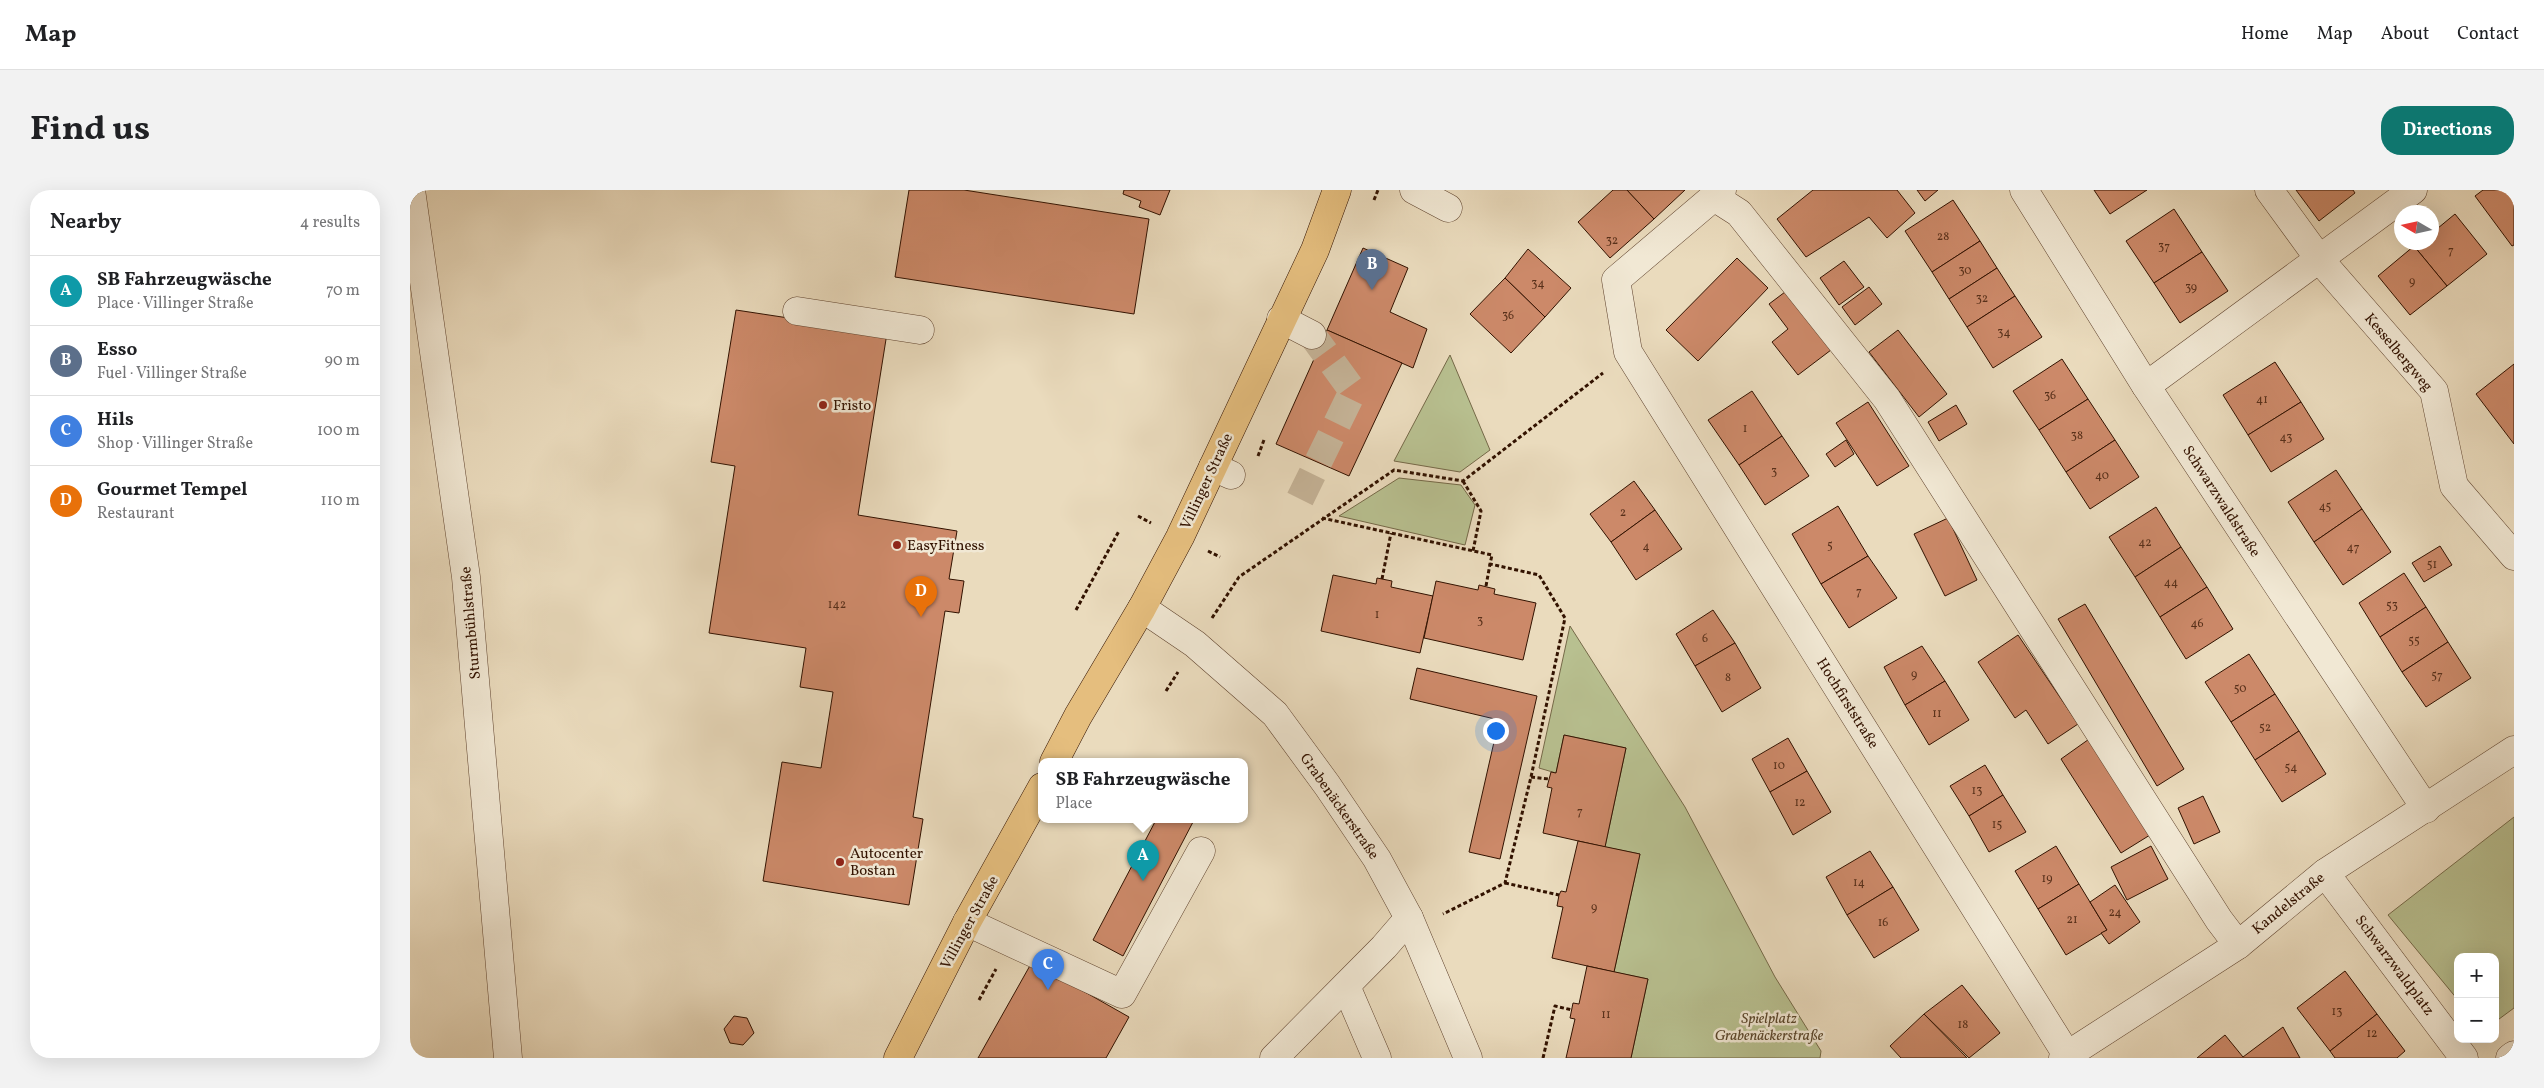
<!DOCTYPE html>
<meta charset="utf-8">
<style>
:root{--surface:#fff;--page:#f2f2f2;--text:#202124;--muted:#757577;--line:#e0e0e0;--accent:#0f766e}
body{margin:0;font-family:Vollkorn,serif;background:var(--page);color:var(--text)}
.controls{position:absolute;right:15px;bottom:15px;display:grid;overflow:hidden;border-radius:10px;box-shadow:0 5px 20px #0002}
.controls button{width:45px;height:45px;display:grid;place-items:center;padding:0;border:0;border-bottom:1px solid var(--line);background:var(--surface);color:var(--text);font:25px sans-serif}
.compass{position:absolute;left:1984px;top:15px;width:45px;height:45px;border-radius:50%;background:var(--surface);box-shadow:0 5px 20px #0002;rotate:279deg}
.you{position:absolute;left:1085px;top:540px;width:18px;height:18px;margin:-12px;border:4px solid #fff;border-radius:50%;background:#1a73e8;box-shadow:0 0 0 8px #1a73e833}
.badge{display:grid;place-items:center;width:32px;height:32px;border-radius:50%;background:var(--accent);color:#fff;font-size:16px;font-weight:700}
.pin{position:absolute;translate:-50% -41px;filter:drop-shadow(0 1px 2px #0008)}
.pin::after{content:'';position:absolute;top:26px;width:18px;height:15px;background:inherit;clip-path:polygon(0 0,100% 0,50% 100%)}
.popup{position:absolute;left:628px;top:568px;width:210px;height:65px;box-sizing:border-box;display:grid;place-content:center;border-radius:10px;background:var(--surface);filter:drop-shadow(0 1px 4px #0005);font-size:16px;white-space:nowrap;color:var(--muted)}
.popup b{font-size:19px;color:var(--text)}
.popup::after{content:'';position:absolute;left:50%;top:100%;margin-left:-10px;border:10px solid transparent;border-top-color:var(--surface)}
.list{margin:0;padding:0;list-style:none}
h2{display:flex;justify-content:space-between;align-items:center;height:65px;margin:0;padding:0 20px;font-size:21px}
h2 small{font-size:16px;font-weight:400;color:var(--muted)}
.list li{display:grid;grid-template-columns:32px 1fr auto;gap:15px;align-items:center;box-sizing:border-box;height:70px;padding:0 20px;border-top:1px solid var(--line)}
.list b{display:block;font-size:19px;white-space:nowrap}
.list p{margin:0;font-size:16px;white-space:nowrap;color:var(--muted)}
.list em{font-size:16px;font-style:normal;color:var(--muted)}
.map{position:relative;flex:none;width:2104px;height:868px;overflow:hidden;border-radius:20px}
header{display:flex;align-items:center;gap:30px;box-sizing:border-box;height:70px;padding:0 25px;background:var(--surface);border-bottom:1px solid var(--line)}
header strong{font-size:24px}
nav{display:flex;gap:28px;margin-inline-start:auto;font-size:18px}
.intro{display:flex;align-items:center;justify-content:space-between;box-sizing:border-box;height:120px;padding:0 30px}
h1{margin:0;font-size:35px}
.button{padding:12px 22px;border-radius:20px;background:var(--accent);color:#fff;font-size:18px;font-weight:700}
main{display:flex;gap:30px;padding:0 30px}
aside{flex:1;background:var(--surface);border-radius:20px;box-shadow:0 5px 20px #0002}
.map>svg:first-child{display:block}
.green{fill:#b8c090;stroke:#756948}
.building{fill:#cc8969;stroke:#321200}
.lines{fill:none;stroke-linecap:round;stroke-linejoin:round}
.minor-tunnel{stroke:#c5b397;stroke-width:28;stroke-dasharray:28 14;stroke-linecap:butt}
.minor-casing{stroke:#60442f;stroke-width:29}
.major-casing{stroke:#321200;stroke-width:29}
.path{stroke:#321200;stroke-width:3;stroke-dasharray:4 2.5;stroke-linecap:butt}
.minor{stroke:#f1e8d4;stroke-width:28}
.major{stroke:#e5be7e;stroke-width:28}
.poi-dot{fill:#8f2418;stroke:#f1e8d4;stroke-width:2}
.labels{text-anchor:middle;stroke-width:5;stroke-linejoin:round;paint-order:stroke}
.number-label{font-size:12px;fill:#58301a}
.street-label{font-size:15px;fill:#321200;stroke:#f1e8d4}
.poi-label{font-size:15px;fill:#321200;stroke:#f1e8d4;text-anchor:start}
.park-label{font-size:15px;font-style:italic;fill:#5a462b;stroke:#f1e8d4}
</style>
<header>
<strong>Map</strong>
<nav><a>Home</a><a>Map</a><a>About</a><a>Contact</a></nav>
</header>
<div class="intro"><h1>Find us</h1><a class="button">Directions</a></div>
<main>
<aside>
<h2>Nearby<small>4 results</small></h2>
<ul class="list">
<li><span class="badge" style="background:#0f9aa8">A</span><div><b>SB Fahrzeugwäsche</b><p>Place · Villinger Straße</p></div><em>70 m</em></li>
<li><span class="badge" style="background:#5c6f8a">B</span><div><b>Esso</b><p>Fuel · Villinger Straße</p></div><em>90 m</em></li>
<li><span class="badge" style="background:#3f7fe0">C</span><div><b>Hils</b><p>Shop · Villinger Straße</p></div><em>100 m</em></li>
<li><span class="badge" style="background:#e8710a">D</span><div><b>Gourmet Tempel</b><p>Restaurant</p></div><em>110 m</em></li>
</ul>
</aside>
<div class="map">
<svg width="2104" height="868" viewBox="0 0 2104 868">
<rect width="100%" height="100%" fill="#eadbbd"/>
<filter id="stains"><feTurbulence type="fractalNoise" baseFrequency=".004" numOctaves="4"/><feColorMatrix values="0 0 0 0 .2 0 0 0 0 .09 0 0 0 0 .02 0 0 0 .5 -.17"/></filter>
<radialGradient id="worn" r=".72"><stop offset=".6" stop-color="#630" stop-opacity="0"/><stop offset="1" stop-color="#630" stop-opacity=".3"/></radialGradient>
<g class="green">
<path d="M1040 165 1080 260 1050 282 984 271Z"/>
<path d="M989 288 1051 295 1065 315 1055 355 929 326Z"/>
<path d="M1160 436 1275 617 1365 787 1411 861 1410 868H1221L1238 789 1204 782 1230 664 1195 657 1216 558 1154 545 1146 583 1129 578Z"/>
<path d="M2104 627V818L2085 832V767H2048V810L1978 725Z"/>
</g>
<g class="building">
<path d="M499 0H554L739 29 724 124 485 87Z"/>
<path d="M714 0H760L750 25 729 17 731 11 713 4Z"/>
<path d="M1203 0H1217L1244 29 1200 68 1168 32Z"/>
<path d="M1217 0H1275L1244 29Z"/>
<path d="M1403 0H1487L1505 23 1477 48 1459 27 1396 67 1367 29Z"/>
<path d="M1507 0H1528L1515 11Z"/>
<path d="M1684 0H1737L1700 24Z"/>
<path d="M1886 0H1943L1945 3 1909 31Z"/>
<path d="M2073 0H2104V55L2102 56 2065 6Z"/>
<path d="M1543 10 1570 51 1522 82 1495 41Z"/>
<path d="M1764 19 1792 62 1744 93 1716 51Z"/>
<path d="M2045 24 2077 64 2037 96 2004 56 2009 52H2022V43Z"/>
<path d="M1570 51 1587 78 1539 109 1522 82Z"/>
<path d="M2004 56 2037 96 2000 125 1968 86Z"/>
<path d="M953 58 998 78 980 122 1017 139 1003 178 917 140Z"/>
<path d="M1118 59 1161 98 1135 127 1095 88Z"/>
<path d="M1792 62 1818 101 1770 133 1744 93Z"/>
<path d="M1327 68 1358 98 1288 171 1256 140Z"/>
<path d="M1434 71 1454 97 1429 115 1410 88Z"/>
<path d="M1587 78 1605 106 1557 137 1539 109Z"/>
<path d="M1095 88 1135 127 1101 163 1060 124Z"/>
<path d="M1459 97 1472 114 1445 135 1432 117Z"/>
<path d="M1375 102 1421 160 1388 185 1362 152 1378 139 1359 114Z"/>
<path d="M1605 106 1632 147 1583 178 1557 137Z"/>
<path d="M326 120 477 143 448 325 547 341 539 389 554 391 549 423 535 421 503 627 513 629 499 715 353 691 372 572 411 578 423 502 390 497 396 458 299 443 325 276 301 272Z"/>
<path d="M917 140 992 173 939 286 866 254Z"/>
<path d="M1488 140 1537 204 1509 227 1459 162Z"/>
<path d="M1652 169 1678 209 1629 240 1603 201Z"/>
<path d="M1865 172 1891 212 1838 245 1813 205Z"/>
<path d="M2104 174V254L2066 204Z"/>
<path d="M1342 201 1372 246 1329 275 1298 230Z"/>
<path d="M1678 209 1705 250 1656 282 1629 240Z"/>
<path d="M1458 212 1499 276 1467 296 1426 233Z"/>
<path d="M1891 212 1914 249 1861 282 1838 245Z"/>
<path d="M1546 215 1557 234 1529 251 1518 232Z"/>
<path d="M1372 246 1399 286 1355 315 1329 275Z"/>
<path d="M1436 250 1444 264 1425 277 1416 264Z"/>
<path d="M1705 250 1729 287 1680 319 1656 282Z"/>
<path d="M1926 280 1952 319 1904 352 1878 312Z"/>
<path d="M1224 291 1245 320 1201 352 1180 324Z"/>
<path d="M1428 316 1458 366 1411 394 1382 344Z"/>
<path d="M1746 317 1771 357 1725 387 1699 347Z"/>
<path d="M1952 319 1981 362 1933 395 1904 352Z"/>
<path d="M1245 320 1272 359 1226 390 1201 352Z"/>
<path d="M1538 328 1567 390 1535 406 1504 344Z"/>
<path d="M2030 356 2042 375 2014 392 2002 373Z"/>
<path d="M1771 357 1797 397 1750 427 1725 387Z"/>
<path d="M1458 366 1487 408 1439 438 1411 394Z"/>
<path d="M1994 383 2016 417 1970 447 1949 413Z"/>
<path d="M923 385 966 394 967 388 982 391 981 397 1023 406 1010 463 911 441Z"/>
<path d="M1026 391 1068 400 1069 395 1085 399 1084 404 1126 413 1113 470 1014 448Z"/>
<path d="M1797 397 1823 439 1776 469 1750 427Z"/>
<path d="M1675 414 1774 579 1747 596 1648 429Z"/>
<path d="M2016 417 2038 452 1992 482 1970 447Z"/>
<path d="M1303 420 1325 453 1285 476 1266 444Z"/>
<path d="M1608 445 1668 534 1638 554 1616 520 1605 528 1568 472Z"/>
<path d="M2038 452 2061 488 2016 517 1992 482Z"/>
<path d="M1325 453 1351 498 1312 522 1285 476Z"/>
<path d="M1512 456 1535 491 1495 515 1474 477Z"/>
<path d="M1839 464 1865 504 1821 532 1795 492Z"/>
<path d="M1007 478 1127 506 1090 669 1059 662 1089 530 1000 509Z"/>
<path d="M1535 491 1559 530 1519 555 1495 515Z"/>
<path d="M1865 504 1889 541 1845 570 1821 532Z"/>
<path d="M1889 541 1916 584 1872 612 1845 570Z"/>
<path d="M1154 545 1216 558 1195 657 1133 643 1142 598 1137 597 1141 582 1146 583Z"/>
<path d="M1682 547 1740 645 1711 663 1651 569Z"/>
<path d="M1378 548 1397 581 1360 602 1342 569Z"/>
<path d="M1575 575 1593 605 1559 626 1540 596Z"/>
<path d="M1397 581 1421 622 1383 645 1360 602Z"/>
<path d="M1593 605 1616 642 1579 662 1559 626Z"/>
<path d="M1793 606 1810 642 1784 654 1768 618Z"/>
<path d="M746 630 783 632 713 766 683 750Z"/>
<path d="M1168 651 1230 664 1204 782 1142 768 1153 717 1147 716 1149 705 1151 701 1156 702Z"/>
<path d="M1646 656 1669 694 1628 719 1605 681Z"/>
<path d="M1741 656 1758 689 1717 710 1701 677Z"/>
<path d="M1460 661 1483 697 1437 725 1416 687Z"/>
<path d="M1669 694 1697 740 1656 765 1628 719Z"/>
<path d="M1705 695 1730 732 1699 754 1691 743 1697 740 1680 712Z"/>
<path d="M1483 697 1509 740 1464 768 1437 725Z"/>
<path d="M622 772 719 827 696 868H568Z"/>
<path d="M1177 776 1238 789 1221 868H1156L1165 829 1160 828 1163 813 1169 814Z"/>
<path d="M1935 781 1967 824 1920 861 1887 818Z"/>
<path d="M1552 795 1590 843 1559 868 1514 824Z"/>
<path d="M1514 824 1557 868H1491L1480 856Z"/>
<path d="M1967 824 1995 861 1987 868H1925L1920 861Z"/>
<path d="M324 826 337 828 344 843 333 855 320 853 314 839Z"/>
<path d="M1873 837 1890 868H1787L1815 845 1833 867Z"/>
</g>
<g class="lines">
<path class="minor-tunnel" d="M890 309 943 201 902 145"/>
<defs>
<g id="minor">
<path d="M1 0 56 387 98 868"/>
<path d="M1004 0 1038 18"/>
<path d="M1312 0 1206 90 1218 162 1657 865"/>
<path d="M1614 0 1736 196 2016 619"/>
<path d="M1859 0 1910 70 2024 201 2044 296 2104 366"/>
<path d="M1304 7 1329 23 1477 209 1809 730 1828 755"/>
<path d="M387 121 510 140"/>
<path d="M871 129 902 145"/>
<path d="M1736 196 2003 0"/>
<path d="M803 277 821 285"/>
<path d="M732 418 785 454 865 524 917 595 967 669 999 728 1058 868"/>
<path d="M1915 683 2054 868"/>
<path d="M557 732 712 804 791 661"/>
<path d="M936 796 967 868"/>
<path d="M864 868 974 757 999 728"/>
<path d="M1653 868 1828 755 1915 683 2104 560"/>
<path d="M2100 868 2104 865"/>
</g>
<g id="major">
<path d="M644 572 668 526 732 418 770 347 905 60 927 0"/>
<path d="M488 868 557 732 632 597"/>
</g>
</defs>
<use href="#minor" class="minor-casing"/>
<use href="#major" class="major-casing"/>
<g class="path">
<path d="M964 10 968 0"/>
<path d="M848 266 854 250"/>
<path d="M1053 291 1071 321 1063 361"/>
<path d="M728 326 741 333"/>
<path d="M912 328 1082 365 1080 374 1129 385 1155 428 1121 587 1095 693 1033 724"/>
<path d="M798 361 810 367"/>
<path d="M972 389 981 343"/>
<path d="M1076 396 1080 374"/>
<path d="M666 420 709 341"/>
<path d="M802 428 829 387 984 280 1053 291 1193 183"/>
<path d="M756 501 768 482"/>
<path d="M1121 587 1139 589"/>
<path d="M1095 693 1149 705"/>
<path d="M569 810 586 779"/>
<path d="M1133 868 1145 816 1162 820"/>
</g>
<use href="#minor" class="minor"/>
<use href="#major" class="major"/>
</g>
<g class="poi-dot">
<circle cx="413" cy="215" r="5"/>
<circle cx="487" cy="355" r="5"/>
<circle cx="430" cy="672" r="5"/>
</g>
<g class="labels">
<g class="number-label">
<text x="1533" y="50">28</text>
<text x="1202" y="54">32</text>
<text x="1754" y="60">37</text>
<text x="2041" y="64">7</text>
<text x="1555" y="84">30</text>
<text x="2002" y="95">9</text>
<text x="1128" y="97">34</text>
<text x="1781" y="101">39</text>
<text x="1572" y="112">32</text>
<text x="1098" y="129">36</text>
<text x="1594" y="146">34</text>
<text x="1640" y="209">36</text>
<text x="1852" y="213">41</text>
<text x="1335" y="242">1</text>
<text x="1667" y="249">38</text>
<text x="1876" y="251">43</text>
<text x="1364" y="285">3</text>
<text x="1692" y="289">40</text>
<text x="1915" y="320">45</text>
<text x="1213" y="326">2</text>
<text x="1735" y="356">42</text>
<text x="1420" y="359">5</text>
<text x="1236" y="360">4</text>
<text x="1943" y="361">47</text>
<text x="2022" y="378">51</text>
<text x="1761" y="396">44</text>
<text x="1449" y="405">7</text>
<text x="427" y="418">142</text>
<text x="1982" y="419">53</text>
<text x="967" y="428">1</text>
<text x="1070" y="434">3</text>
<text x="1787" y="437">46</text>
<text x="1295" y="452">6</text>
<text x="2004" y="454">55</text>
<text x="1504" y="488">9</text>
<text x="2027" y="489">57</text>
<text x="1318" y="491">8</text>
<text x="1830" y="502">50</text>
<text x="1527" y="527">11</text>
<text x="1855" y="541">52</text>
<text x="1369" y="579">10</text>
<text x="1881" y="581">54</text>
<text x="1567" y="604">13</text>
<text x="1390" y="616">12</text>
<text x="1170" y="625">7</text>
<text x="1587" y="638">15</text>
<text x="1637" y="692">19</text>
<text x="1449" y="696">14</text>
<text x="1184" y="721">9</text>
<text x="1705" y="726">24</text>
<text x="1662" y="733">21</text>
<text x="1473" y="736">16</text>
<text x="1927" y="825">13</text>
<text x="1196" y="828">11</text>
<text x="1553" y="838">18</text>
<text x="1962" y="847">12</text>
</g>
<g class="street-label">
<text transform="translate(1989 162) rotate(50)" y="5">Kesselbergweg</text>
<text transform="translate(796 291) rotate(-65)" y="5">Villinger Straße</text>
<text transform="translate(1812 311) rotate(57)" y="5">Schwarzwaldstraße</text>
<text transform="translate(60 433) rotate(-95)" y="5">Sturmbühlstraße</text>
<text transform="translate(1438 513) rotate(58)" y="5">Hochfirststraße</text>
<text transform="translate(930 616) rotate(55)" y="5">Grabenäckerstraße</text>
<text transform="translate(1878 713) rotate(-39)" y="5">Kandelstraße</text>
<text transform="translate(559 732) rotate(-61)" y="5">Villinger Straße</text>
<text transform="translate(1985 775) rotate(53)" y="5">Schwarzwaldplatz</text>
</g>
<g class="poi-label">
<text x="423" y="220">Fristo</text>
<text x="497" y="360">EasyFitness</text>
<text x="440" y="668">Autocenter<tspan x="440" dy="17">Bostan</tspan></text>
</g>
<g class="park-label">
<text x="1359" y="833">Spielplatz<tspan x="1359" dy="17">Grabenäckerstraße</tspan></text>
</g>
</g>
<rect width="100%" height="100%" filter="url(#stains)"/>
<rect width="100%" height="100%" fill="url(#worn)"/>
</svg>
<div class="controls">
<button>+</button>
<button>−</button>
</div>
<svg class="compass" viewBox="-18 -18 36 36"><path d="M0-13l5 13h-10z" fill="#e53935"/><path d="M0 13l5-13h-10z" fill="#757577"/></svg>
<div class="you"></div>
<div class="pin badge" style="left:733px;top:691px;background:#0f9aa8">A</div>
<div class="popup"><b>SB Fahrzeugwäsche</b>Place</div>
<div class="pin badge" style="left:962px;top:100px;background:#5c6f8a">B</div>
<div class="pin badge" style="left:638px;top:800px;background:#3f7fe0">C</div>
<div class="pin badge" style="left:511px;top:427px;background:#e8710a">D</div>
</div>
</main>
